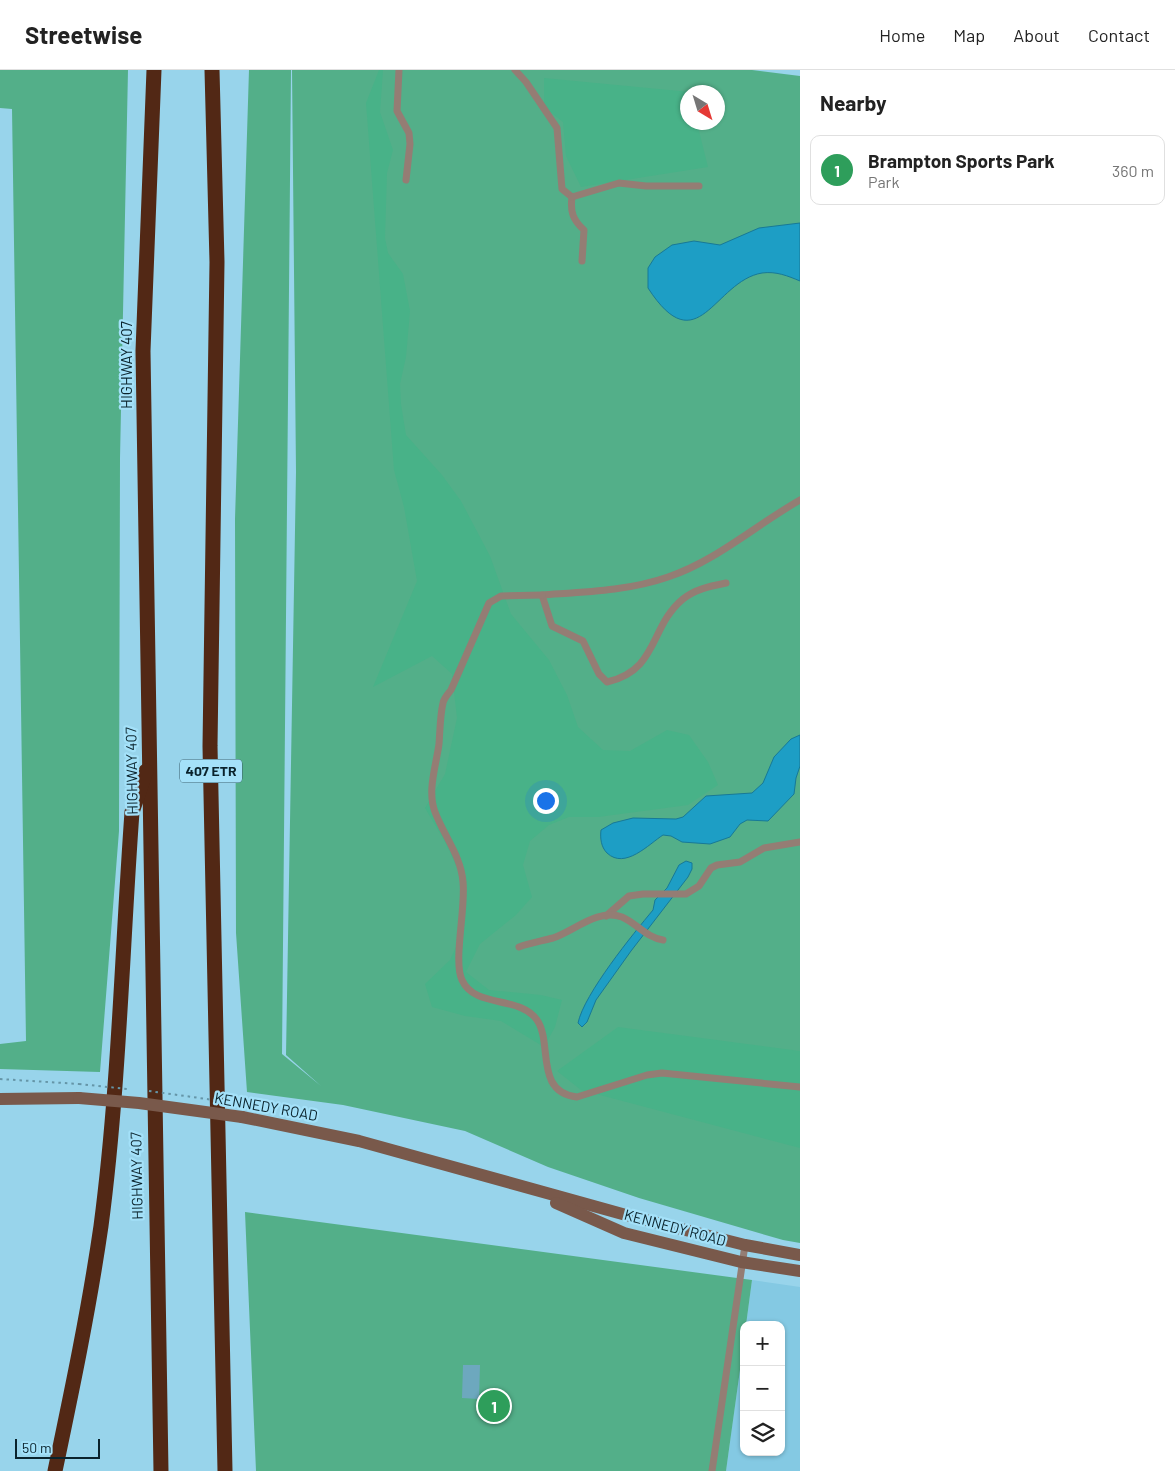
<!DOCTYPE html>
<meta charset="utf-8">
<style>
:root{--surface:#fff;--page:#f6f6f6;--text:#222;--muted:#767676;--line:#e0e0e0;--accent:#aa470f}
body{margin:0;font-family:Barlow,sans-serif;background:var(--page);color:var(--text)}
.controls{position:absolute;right:15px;bottom:15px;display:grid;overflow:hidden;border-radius:10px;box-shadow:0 1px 4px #0004}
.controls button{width:45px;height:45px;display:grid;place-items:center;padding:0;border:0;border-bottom:1px solid var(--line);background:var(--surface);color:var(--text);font:25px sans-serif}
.compass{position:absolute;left:680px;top:15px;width:45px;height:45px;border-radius:50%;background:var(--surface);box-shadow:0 1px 4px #0004;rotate:142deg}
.scale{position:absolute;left:15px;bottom:12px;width:85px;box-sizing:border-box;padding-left:5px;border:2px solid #0a232c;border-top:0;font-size:14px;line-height:18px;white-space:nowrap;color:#0a232c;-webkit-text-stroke:4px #a4e1f9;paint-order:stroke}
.you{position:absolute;left:545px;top:730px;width:18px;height:18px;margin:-12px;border:4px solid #fff;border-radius:50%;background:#1a73e8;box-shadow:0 0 0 8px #1a73e833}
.badge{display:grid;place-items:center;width:32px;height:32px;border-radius:50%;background:var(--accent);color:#fff;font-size:16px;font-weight:700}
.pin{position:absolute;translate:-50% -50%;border:2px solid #fff;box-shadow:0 1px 5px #0006}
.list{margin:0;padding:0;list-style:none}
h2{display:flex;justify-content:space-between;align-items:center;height:65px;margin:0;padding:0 20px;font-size:21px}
h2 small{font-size:16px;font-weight:400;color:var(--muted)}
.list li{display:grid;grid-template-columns:32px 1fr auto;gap:15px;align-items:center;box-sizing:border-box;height:70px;margin:0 10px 10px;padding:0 10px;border:1px solid var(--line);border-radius:10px}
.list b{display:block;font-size:19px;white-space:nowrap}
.list p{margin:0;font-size:16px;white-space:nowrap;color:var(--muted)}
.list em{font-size:16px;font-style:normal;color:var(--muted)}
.icon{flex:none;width:28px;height:28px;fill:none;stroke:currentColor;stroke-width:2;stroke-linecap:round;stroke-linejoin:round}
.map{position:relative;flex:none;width:800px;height:1401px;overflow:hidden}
header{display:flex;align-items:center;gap:30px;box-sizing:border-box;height:70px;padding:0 25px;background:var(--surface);border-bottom:1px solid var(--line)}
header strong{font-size:24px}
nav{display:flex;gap:28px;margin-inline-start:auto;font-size:18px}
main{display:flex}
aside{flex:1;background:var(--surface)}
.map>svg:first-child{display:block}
.built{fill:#84c9e3}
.green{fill:#53af89;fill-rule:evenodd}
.forest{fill:#48b288}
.water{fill:#1d9ec5;stroke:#177997}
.building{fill:#6da8be}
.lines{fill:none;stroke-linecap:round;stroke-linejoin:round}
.path{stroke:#6595a7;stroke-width:2;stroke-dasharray:2.5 4;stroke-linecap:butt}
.lane{stroke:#947d74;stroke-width:7}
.secondary{stroke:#79594b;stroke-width:12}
.highway{stroke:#522815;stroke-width:15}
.path-bridge{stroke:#6595a7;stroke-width:2;stroke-dasharray:2.5 4;stroke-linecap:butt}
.secondary-bridge{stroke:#79594b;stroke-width:12}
.labels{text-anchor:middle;stroke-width:4.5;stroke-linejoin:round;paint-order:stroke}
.shield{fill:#a4e1f9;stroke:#385c6a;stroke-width:1}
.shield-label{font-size:14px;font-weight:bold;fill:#0a232c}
.street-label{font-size:15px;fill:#0a232c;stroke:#a4e1f9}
</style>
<header>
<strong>Streetwise</strong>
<nav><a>Home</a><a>Map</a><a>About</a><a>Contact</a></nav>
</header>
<main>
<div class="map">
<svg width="800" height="1401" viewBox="0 0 800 1401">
<rect width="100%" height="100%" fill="#98d4eb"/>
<path class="built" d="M752 1210 800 1217V1401H726L744 1271V1382H781V1255H746Z"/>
<g class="green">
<path d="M0 0H128L120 388 119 761 100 1002 0 999V974L26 971 12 39 0 38Z"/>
<path d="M249 0H291L282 984 321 1016 286 985 296 402 292 0H752L800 6V1173L783 1170 639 1128 548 1097 465 1061 343 1035 247 1022 236 863 235 449ZM688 22H718V52H688Z"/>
<path d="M245 1142 752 1210 746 1255H744V1271L726 1401H256Z"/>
</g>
<g class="forest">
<path d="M379 0H383L380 42 393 80 387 103 385 168 388 183 403 204 410 241 406 287 400 314 401 334 406 365 442 405 461 431 490 486 511 544 549 590 567 625 578 657 603 680 630 681 667 660 689 665 708 692 718 715 688 735 598 747H569L549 755 530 771 523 795 532 827 516 845 480 874 466 902 489 920 541 925 562 930 555 957 544 977 501 951 465 946 432 937 425 914 450 890 461 866V806L445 772 425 738 445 704 457 648 452 604 432 586 373 617 417 511 404 437 394 400 366 33Z"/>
<path d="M544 8 690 22H688V52L697 53 708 97 581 117 566 86 563 52 544 37Z"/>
<path d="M618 957 800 981V1078L581 1020 557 1001Z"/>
</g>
<g class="water">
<path d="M800 153V211C788 206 776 201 762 203 714 211 698 295 648 218V198L655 187 672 175 694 171 720 175 759 158Z"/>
<path d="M800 665V696L796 708 794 724 768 751 747 750 740 754 730 767 710 774 682 772 671 766 663 765C649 774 625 800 607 783 601 777 600 768 601 760L613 753 633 748 676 749 683 747 706 726 752 723 763 713 774 687 791 669Z"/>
<path d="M686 791 692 793V799L688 807 631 881 596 930 587 952 582 957 578 953C584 924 633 864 653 840L655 830 667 818 679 795Z"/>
</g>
<path class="building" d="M463 1295H480L479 1329 462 1328Z"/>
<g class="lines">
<path class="path" d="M0 1009 79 1014"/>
<g class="lane">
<path d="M399 0 397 41 409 63 410 74 406 110"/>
<path d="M515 0 526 12 557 58 562 119 572 127C570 142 573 150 584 160L582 191"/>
<path d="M572 127 619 113 646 116H699"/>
<path d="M726 513C711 516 695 519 683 529 649 557 659 600 607 612L599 604 583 571 552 556 542 525C584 522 628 521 668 507 716 491 756 455 800 430"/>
<path d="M542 525 501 526 489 533 451 620C448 624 444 628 443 633 440 646 440 661 439 674 436 696 427 721 435 742 444 766 461 786 463 812 466 838 453 891 462 910 475 939 520 925 537 950 553 973 534 1022 577 1027L647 1005 662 1003 800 1017"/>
<path d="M606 846 629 826 643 824H686L699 816 711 798 717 795 740 792 764 778 800 772"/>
<path d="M519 877C530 873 542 871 553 868 574 861 598 838 622 847 636 853 647 868 663 870"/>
<path d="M712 1401 745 1175"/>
</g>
<g class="secondary">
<path d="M0 1029 79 1028"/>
<path d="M242 1047 359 1071 626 1145 745 1175 800 1185"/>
<path d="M556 1133 624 1163 741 1192 800 1201"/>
</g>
<g class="highway">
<path d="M154 0 143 281 161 1401"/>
<path d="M212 0 217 192 210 676 225 1401"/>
<path d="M55 1401C72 1320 89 1239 101 1156 119 1019 122 880 132 742L146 701"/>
</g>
<g class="path-bridge">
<path d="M79 1014 127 1019"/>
<path d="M149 1021 221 1031"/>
</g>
<path class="secondary-bridge" d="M79 1028 139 1033 242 1047"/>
</g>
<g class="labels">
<rect class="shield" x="180" y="689.5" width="62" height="23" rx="4"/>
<g class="shield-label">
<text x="211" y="706">407 ETR</text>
</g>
<g class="street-label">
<text transform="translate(127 295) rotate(-90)" y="5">HIGHWAY 407</text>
<text transform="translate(132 701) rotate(-91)" y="5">HIGHWAY 407</text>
<text transform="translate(266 1037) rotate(10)" y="5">KENNEDY ROAD</text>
<text transform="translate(137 1106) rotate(-91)" y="5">HIGHWAY 407</text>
<text transform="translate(675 1158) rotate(15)" y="5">KENNEDY ROAD</text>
</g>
</g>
</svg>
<div class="controls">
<button>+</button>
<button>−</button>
<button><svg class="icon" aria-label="layers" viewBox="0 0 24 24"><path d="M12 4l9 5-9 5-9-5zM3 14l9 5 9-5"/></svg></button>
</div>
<svg class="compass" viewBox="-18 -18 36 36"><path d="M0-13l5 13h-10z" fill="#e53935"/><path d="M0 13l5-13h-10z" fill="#767676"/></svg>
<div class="scale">50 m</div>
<div class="you"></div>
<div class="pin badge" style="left:494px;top:1336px;background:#2e9e5b">1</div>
</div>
<aside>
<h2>Nearby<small></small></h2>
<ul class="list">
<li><span class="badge" style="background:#2e9e5b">1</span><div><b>Brampton Sports Park</b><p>Park</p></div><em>360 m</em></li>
</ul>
</aside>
</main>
